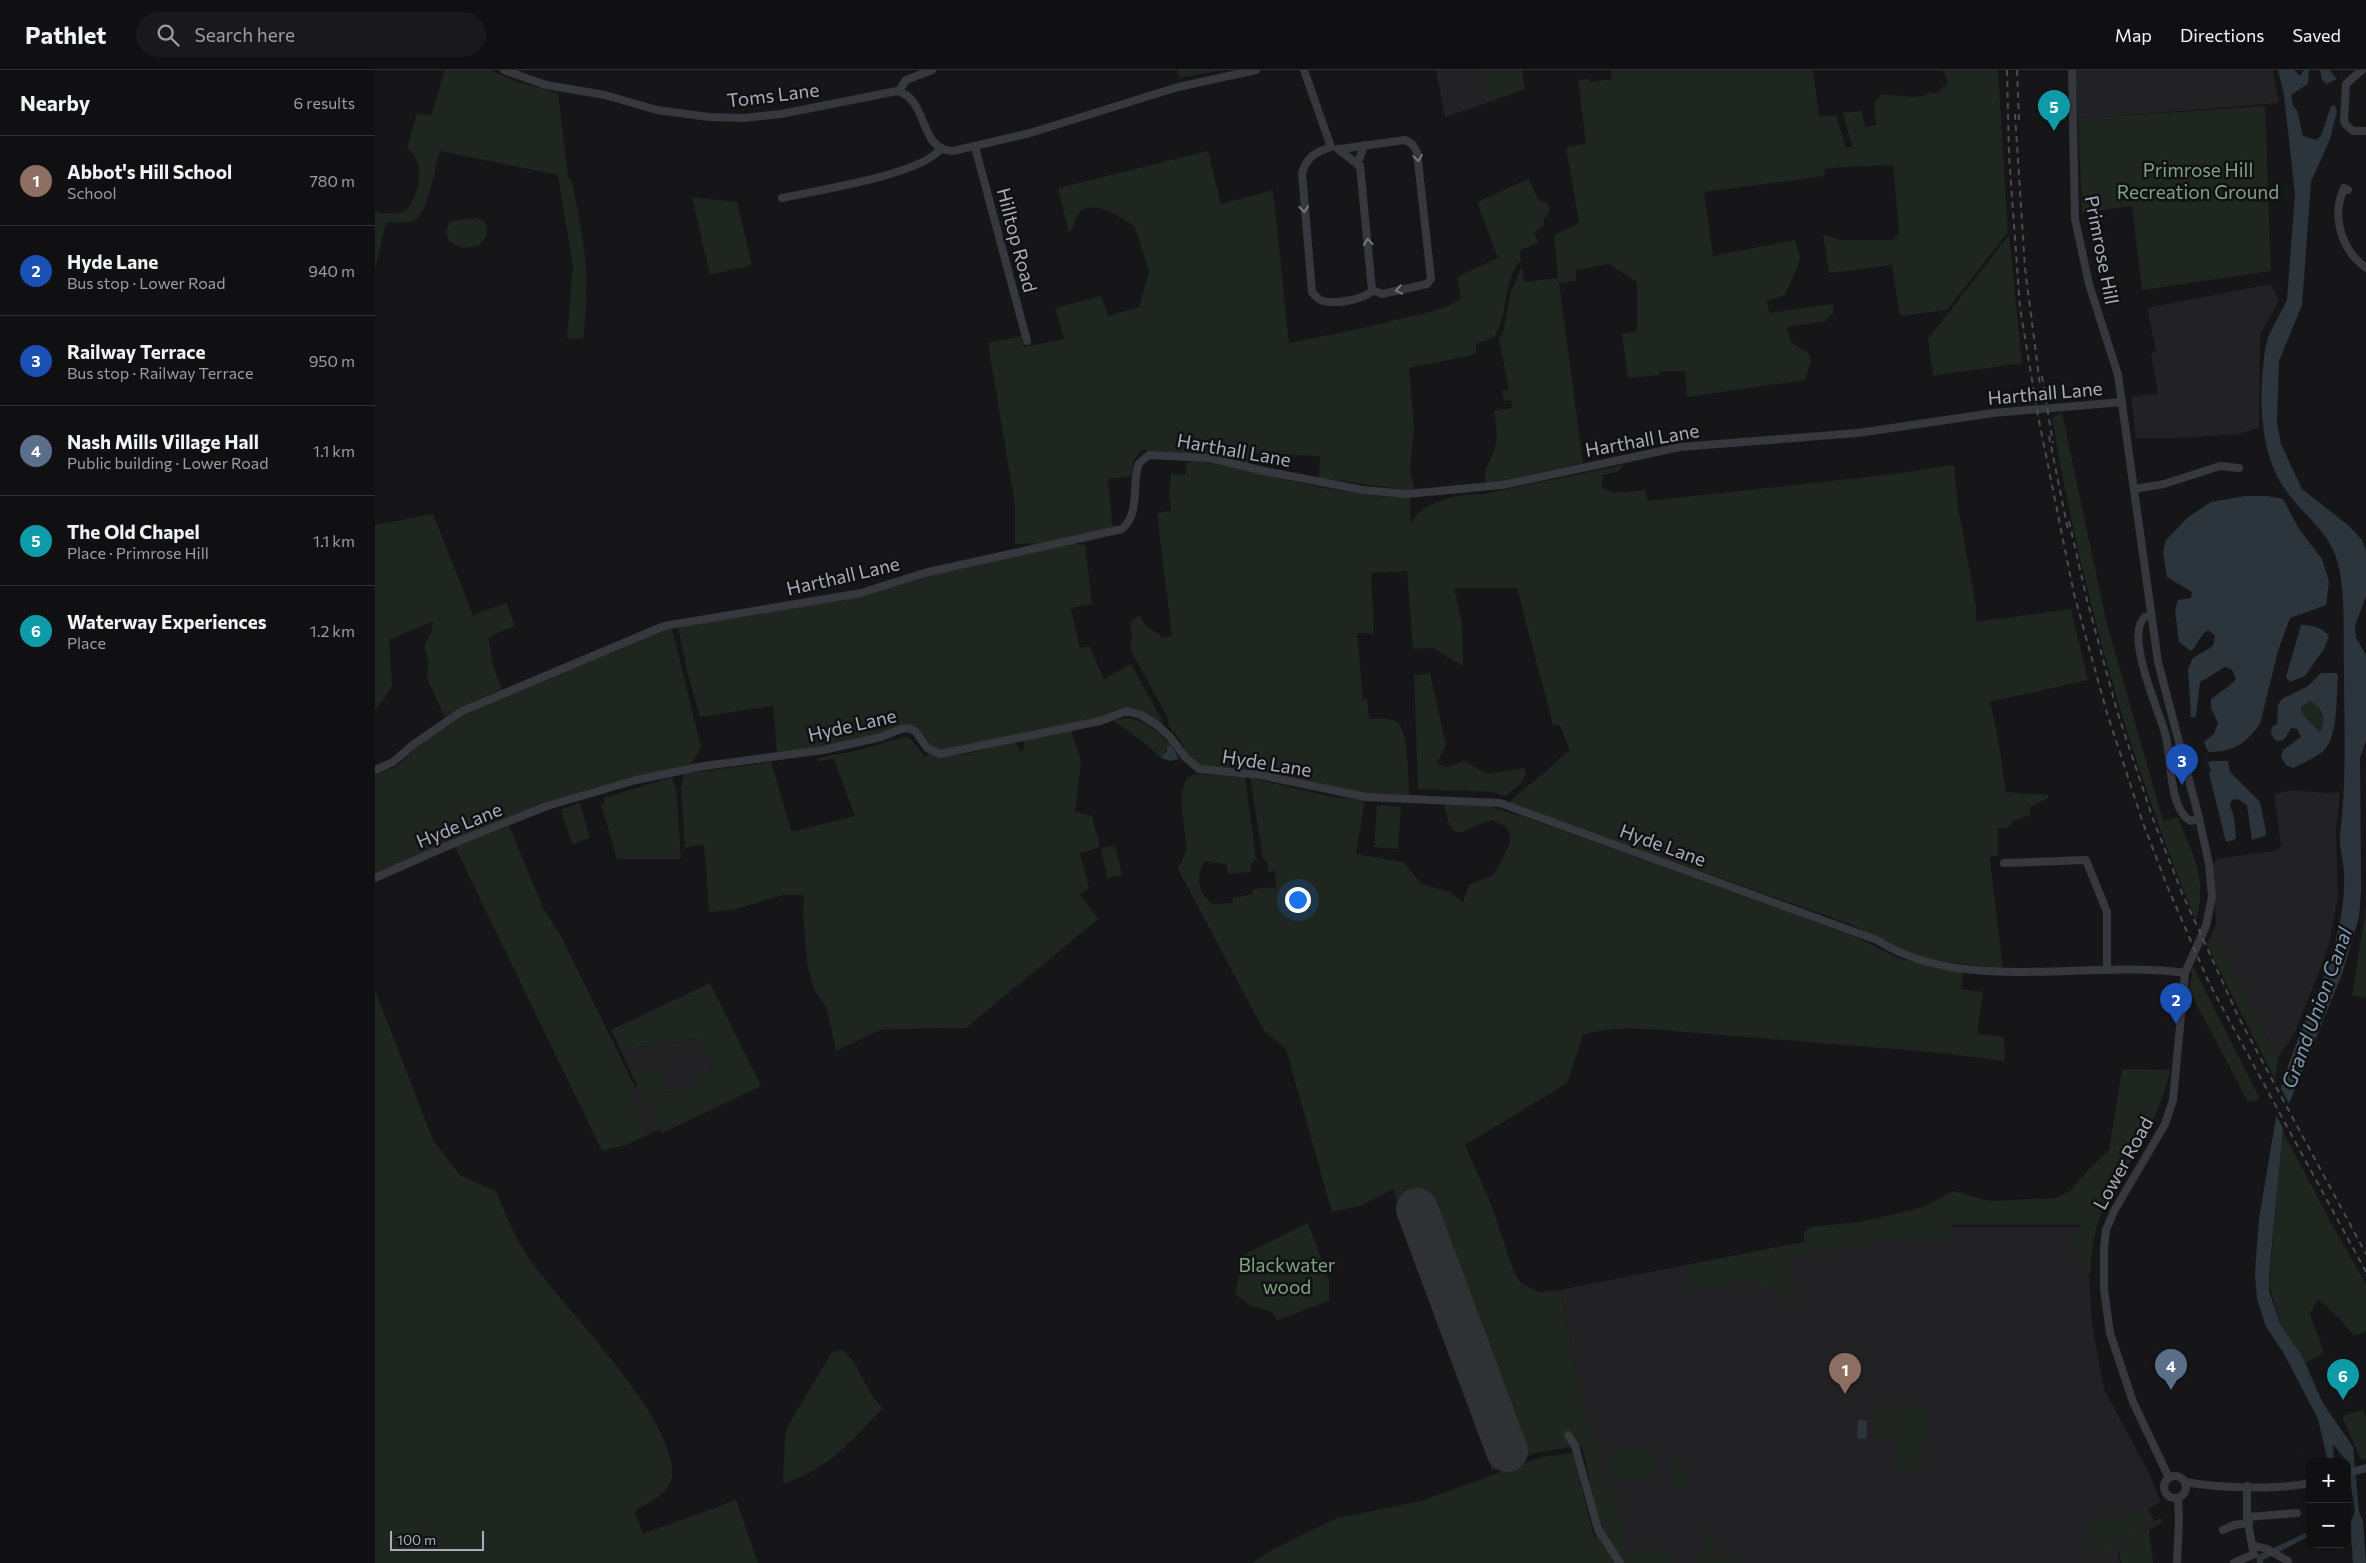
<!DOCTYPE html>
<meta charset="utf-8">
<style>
:root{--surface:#101012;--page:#19191b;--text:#f1f3f6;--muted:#9c9d9f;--line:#303032;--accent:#1a73e8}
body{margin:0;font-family:Commissioner,sans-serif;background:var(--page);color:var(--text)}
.controls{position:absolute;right:15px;bottom:15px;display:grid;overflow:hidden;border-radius:10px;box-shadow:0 5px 20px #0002}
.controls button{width:45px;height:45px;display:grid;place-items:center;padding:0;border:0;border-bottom:1px solid var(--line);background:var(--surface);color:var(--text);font:25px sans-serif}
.scale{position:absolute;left:15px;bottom:12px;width:94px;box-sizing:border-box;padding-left:5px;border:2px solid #a8adb8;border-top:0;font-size:14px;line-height:18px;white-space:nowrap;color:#a8adb8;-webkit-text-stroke:4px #111113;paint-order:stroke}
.you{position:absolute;left:922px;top:829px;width:18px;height:18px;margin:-12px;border:4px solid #fff;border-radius:50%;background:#1a73e8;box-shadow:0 0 0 8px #1a73e833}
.badge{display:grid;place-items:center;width:32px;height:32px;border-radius:50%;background:var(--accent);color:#fff;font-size:16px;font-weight:700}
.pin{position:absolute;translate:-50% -41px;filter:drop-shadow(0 1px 2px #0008)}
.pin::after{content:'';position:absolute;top:26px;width:18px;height:15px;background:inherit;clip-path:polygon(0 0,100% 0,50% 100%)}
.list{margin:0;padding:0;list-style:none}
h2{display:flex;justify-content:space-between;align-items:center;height:65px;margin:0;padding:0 20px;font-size:21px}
h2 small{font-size:16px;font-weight:400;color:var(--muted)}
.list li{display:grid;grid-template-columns:32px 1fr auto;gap:15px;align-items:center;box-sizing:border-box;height:90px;padding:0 20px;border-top:1px solid var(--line)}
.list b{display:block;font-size:19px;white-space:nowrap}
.list p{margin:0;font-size:16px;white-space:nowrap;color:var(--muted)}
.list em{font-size:16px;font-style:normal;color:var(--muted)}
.icon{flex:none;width:28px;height:28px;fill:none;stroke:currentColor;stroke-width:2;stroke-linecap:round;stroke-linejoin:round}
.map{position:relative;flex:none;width:1991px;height:1493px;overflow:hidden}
header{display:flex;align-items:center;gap:30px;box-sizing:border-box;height:70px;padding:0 25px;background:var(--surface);border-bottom:1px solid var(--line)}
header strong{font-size:24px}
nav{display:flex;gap:28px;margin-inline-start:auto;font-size:18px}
.search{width:350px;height:45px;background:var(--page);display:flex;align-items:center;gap:12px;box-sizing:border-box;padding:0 18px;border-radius:28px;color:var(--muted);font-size:19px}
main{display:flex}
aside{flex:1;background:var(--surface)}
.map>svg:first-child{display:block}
.built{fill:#222225}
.green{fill:#1e261f}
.water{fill:#2c353c;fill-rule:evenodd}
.pier{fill:#161618}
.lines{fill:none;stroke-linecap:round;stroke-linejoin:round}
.runway{stroke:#303135;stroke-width:42}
.minor{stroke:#37383d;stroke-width:8}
.rail{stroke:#4a4c52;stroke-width:2;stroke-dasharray:6 5;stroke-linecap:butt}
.oneway{stroke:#757881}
.labels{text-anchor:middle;stroke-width:5;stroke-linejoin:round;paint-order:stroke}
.street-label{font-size:19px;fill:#a8adb8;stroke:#111113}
.park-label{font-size:19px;fill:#7fa381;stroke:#111113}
.water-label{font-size:20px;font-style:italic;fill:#7f9bb3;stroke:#111113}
</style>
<header>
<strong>Pathlet</strong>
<div class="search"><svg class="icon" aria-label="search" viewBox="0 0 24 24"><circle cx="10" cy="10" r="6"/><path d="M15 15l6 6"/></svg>Search here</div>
<nav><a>Map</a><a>Directions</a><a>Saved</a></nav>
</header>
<main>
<aside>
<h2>Nearby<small>6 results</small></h2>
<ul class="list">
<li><span class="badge" style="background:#8d6e63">1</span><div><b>Abbot's Hill School</b><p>School</p></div><em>780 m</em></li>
<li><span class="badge" style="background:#1a4fb4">2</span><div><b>Hyde Lane</b><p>Bus stop · Lower Road</p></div><em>940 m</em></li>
<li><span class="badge" style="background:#1a4fb4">3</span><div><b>Railway Terrace</b><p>Bus stop · Railway Terrace</p></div><em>950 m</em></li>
<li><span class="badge" style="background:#5c6f8a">4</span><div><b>Nash Mills Village Hall</b><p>Public building · Lower Road</p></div><em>1.1 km</em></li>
<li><span class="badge" style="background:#0f9aa8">5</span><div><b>The Old Chapel</b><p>Place · Primrose Hill</p></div><em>1.1 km</em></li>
<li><span class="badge" style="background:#0f9aa8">6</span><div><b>Waterway Experiences</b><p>Place</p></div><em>1.2 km</em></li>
</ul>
</aside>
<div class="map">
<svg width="1991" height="1493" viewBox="0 0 1991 1493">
<rect width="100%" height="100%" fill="#161618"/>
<g class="built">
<path d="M1061 0H1105L1115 32 1070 47Z"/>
<path d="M1700 0H1898L1904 33 1703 49Z"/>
<path d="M1896 214 1904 231 1885 264 1884 358 1864 364 1801 368H1761L1756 326 1783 324 1776 284 1781 281 1772 238Z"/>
<path d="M1917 720 1951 723 1965 722 1961 759 1963 826 1954 874 1946 897 1919 964 1904 986 1891 968 1836 867 1841 854 1838 796 1842 789 1903 780 1906 776 1899 724Z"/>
<path d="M326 968 329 986H335L337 1000 319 1019 292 1023 288 996 255 1001 246 980Z"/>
<path d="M264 1015 285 1059 273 1065 251 1022Z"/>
<path d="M1721 1154 1717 1164 1714 1200 1717 1254 1729 1319 1775 1405 1784 1427 1785 1432 1772 1440 1778 1452 1785 1448 1788 1451 1743 1483 1745 1493H1247L1229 1465 1207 1376 1216 1373 1185 1220 1411 1175 1558 1157H1705Z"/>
</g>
<g class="green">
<path d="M70 0H115L140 11 183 23 193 107 197 112C209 171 216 208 208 268L192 269 198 195 183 105 65 81C59 97 55 147 35 152 27 153 18 152 11 153L0 200V142C8 143 20 145 28 142 35 139 36 133 39 127 47 109 47 91 32 77L42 43 56 46Z"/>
<path d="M802 0H847L805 8Z"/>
<path d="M1105 0H1147L1150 19 1115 32Z"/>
<path d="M1236 0H1438L1444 46 1461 45 1471 78 1477 76 1468 43 1487 41 1490 57 1501 55 1499 32 1502 31 1506 24 1538 27 1548 26 1555 22 1561 24 1573 13 1568 0H1623L1633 162 1572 240 1525 246 1517 195 1454 203 1448 165 1467 170H1518L1524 163 1518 95 1454 98 1449 100 1450 106 1329 122 1338 186 1420 170 1425 186 1423 196 1410 225 1392 231 1394 243 1458 234 1459 241 1451 251 1412 257 1417 273 1434 284 1436 290 1430 310 1312 327 1310 301H1285L1284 305 1253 308 1247 264 1262 261V212L1234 194 1201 200V211L1184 213 1208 393 1112 414C1106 397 1117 392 1120 377 1123 365 1121 353 1119 341L1137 338 1136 330 1129 331 1127 321 1134 319 1124 270 1129 259 1135 224 1147 196 1149 212 1183 208 1179 165 1204 153 1191 77 1211 74 1203 10 1213 9 1215 12 1237 9Z"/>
<path d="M1890 36 1896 201 1767 220 1757 136 1707 143 1703 49Z"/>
<path d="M833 81 846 134 898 120 914 273C950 266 985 259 1020 250 1043 245 1066 241 1086 229L1082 207 1123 188 1102 132 1154 109 1163 130 1173 133 1175 141 1169 149V156L1159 162 1163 173 1145 180 1146 190C1126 212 1135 244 1119 267L1101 274V283L1094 286 1034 298 1039 355 1035 401 1040 421 944 408 945 386 875 383 874 395 834 385 767 380 758 391 757 406 733 409 738 461 673 473 640 474V435L613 273 646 266 649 277 689 269 680 238 726 226 733 246 764 237 774 201 760 157C748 148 719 129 705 142 699 148 700 156 694 163L683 118Z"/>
<path d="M317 127 362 132 377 195 335 205Z"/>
<path d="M102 148 109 151C115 161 111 169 103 176L87 178 74 171 71 162 75 151Z"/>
<path d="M1634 165 1647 293 1558 306 1553 269Z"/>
<path d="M1687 343 1731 550 1788 751 1803 747C1818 787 1833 806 1821 851 1754 689 1706 520 1677 348Z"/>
<path d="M826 391 949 418 1009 427 1035 426V455C1046 431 1084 423 1108 424L1249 395 1242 402 1228 405 1227 418 1239 423 1270 420 1272 431 1511 405 1579 395 1583 437 1601 536V552L1696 539 1713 610 1615 632 1622 662 1631 722 1673 725V728L1655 737V745L1639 751 1632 758H1623V786H1616L1615 791 1628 899 1551 889 1530 883 1478 855 1136 734 1135 731C1146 720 1157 713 1168 704 1178 696 1184 687 1195 681L1185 655H1178L1142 518H1079L1087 553 1088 596 1058 578 1038 579 1032 501 996 503 999 564 982 563 988 629H992L994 649C1003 649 1014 647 1022 652 1034 660 1033 710 1034 725L991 724 829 698 813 687 805 669 794 657 792 646 755 579 757 567 755 553 764 545 772 557 785 565 786 568 797 566 782 443 796 441 794 424 796 403 810 405 812 392Z"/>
<path d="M58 444 98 545 131 533 140 556 122 563 113 569 119 599 127 619 88 636 70 647 53 611 52 605 54 592 49 575 57 561 58 551 14 570 17 616 0 641V455Z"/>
<path d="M695 473 710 475 717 534 696 538 705 578 714 576 729 609 756 594 789 654 765 641 750 639 723 649 573 679 559 680C553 675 541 656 537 655 528 653 516 660 508 663 473 674 439 679 402 683L398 636 325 647 312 601 303 557 327 551 379 545 447 530 488 526 568 501Z"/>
<path d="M295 557 298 562 326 677 315 696 282 702 73 773 50 781 0 804V705L22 696 56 664 96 638Z"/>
<path d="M1055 604 1071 675 1062 693 1072 697 1090 691 1112 704 1149 698 1151 704 1145 714 1131 726 1117 722 1043 719 1039 605Z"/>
<path d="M1935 631C1947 639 1953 647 1945 662L1929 646 1926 637Z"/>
<path d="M752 648C772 651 783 662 796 675L792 677 790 685 786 688 770 673 737 650Z"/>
<path d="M696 660 706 691 700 742 717 746 725 777 705 783 714 818 705 824 723 849 591 958 510 959 498 963 461 981 452 939 439 919 432 894 428 841 429 825H408L358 840 334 842 329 774 310 778 306 717 309 704 396 692 416 760 420 761 480 746 459 689 443 691 442 688 480 681 530 667H534L550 687 556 683C576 692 618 677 640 671L645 681 650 679 648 670Z"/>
<path d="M820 704 870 707 881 789 876 794V802L853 804 851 794 830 791C820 807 822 821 838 834L858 833 857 828 878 824V819L901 817 900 801 893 802V794L888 788 875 708 958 727 990 730 981 784 1029 792 1046 814 1075 822 1088 832 1094 815 1119 804 1135 773V764L1131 757 1118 750C1089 756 1077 782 1069 732L1110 735 1155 749 1419 844 1485 869 1525 889 1588 901 1586 919 1608 922 1602 964 1629 967 1630 991 1567 983 1275 959C1253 958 1229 958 1208 965L1192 1013 1090 1075 1117 1137 1138 1200 1146 1213 1164 1222 1185 1220 1216 1372 1228 1373 1224 1394 1227 1407 1243 1428 1253 1484 1271 1480 1298 1483 1292 1493H1249C1220 1464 1217 1414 1207 1376L1163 1382 1117 1400 1018 1119 985 1136 957 1142 911 979 889 961 803 799C806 792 811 784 811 777 811 755 800 726 813 707Z"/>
<path d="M297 707 301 718 306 789H242L226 734 230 733 229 728Z"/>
<path d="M205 733 215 768 197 774 186 739Z"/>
<path d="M1002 735 1026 737 1023 779 999 777Z"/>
<path d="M134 756 168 838 187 868 260 1017 251 1022 273 1065 251 1075 227 1081 80 777Z"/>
<path d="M740 775 747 805 732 808 726 778Z"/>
<path d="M1991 836V928L1977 926Z"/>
<path d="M1836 867 1846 876 1891 968 1904 986 1900 1009 1831 874Z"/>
<path d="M1818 896 1885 1029 1873 1032 1814 920Z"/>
<path d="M335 913 386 1016 287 1063 255 1001 288 996 292 1023 319 1019 317 1003 337 1000 335 986 329 987 325 968 246 980 236 960Z"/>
<path d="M0 920 58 1070 85 1105 121 1121C130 1144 140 1169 155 1190 188 1237 303 1350 297 1406 295 1423 275 1432 262 1439L260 1443 268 1464 361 1430 383 1493H0Z"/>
<path d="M1747 999 1796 1000C1790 1018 1785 1037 1776 1054 1750 1110 1714 1137 1716 1204 1700 1192 1698 1171 1705 1155H1577L1574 1169 1524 1168 1412 1187 1424 1235 1380 1211 1306 1223 1315 1195 1429 1172V1162L1436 1157 1484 1152 1533 1141 1550 1136 1578 1121 1615 1131 1680 1128 1695 1121 1713 1100 1734 1080Z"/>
<path d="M1908 1061 1955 1151 1991 1214V1261L1979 1266 1966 1250 1943 1229 1935 1244 1949 1283 1930 1293 1905 1254 1894 1213Z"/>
<path d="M933 1153 954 1211V1231L902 1250 897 1242 874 1235 860 1223 868 1185Z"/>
<path d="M468 1280C486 1296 490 1322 508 1338 475 1372 455 1398 408 1414L410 1364 414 1354 457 1282Z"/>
<path d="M1501 1334 1518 1335 1515 1368 1499 1367Z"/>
<path d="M1523 1336 1552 1338 1548 1402 1518 1400Z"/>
<path d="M1988 1340 1991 1348V1389L1986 1390 1967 1346Z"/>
<path d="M1276 1374 1281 1406 1238 1413 1233 1381Z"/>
<path d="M1198 1383 1221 1474 1220 1462H1224L1243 1493H877L897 1480 962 1448 1046 1431 1167 1387Z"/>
<path d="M1308 1388 1312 1417 1297 1419 1294 1390Z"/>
<path d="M1772 1438 1779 1450 1718 1491 1707 1465 1710 1456 1717 1450 1751 1445Z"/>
<path d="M1329 1460 1345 1470 1337 1476 1340 1487 1359 1488 1366 1493H1325Z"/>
<path d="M1774 1460 1778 1493H1746L1744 1481Z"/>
</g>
<g class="water">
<path d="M1903 0H1919L1925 6 1929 0H1934L1933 14 1916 25 1918 36 1922 40 1928 66 1941 70 1946 66 1956 36 1960 35 1962 41 1955 69 1936 112 1927 235 1904 291 1902 353 1906 374 1927 419 1974 456 1987 470 1991 481V526L1980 556 1981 568 1991 585V670L1985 688 1986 820 1984 847 1967 904 1914 1034 1908 1060 1894 1205V1221L1905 1254 1927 1286 1948 1333 1978 1377 1984 1442 1988 1451 1991 1493H1978L1976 1465 1972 1461V1456L1975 1455 1980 1441 1972 1392 1958 1374 1959 1392H1953L1943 1349 1908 1282 1891 1257 1882 1229 1880 1203 1884 1149 1906 1018C1920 967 1948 921 1961 869 1967 847 1970 823 1969 800 1968 789 1964 777 1965 765 1972 711 1969 654 1969 599 1968 565 1971 527 1963 494 1956 463 1930 447 1912 422 1883 383 1884 326 1890 280L1893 267 1912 230 1920 124 1909 25Z"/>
<path d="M1945 0H1954L1962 9 1952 14 1947 10Z"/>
<path d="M1870 426H1892L1908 429 1924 459 1947 489 1954 512 1951 535 1915 548 1903 581 1885 654C1870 674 1859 682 1833 682L1829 672 1839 664 1843 653 1836 638V629L1854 616 1861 609 1857 600 1850 597 1825 612 1821 645 1819 648 1816 647 1813 599 1818 588 1838 576 1840 566 1833 560C1823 567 1824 574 1816 581L1804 572 1800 541 1803 530 1816 528 1817 522 1792 507 1788 482 1791 470 1812 448 1836 432Z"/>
<path d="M1926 555C1935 555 1948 557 1954 566L1949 579 1930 606 1915 612 1911 607Z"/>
<path d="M1946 603H1961L1963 605C1961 625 1964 671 1946 683 1938 689 1927 693 1918 698L1911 695 1906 687 1908 680 1926 667 1922 659 1916 658C1912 665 1910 673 1900 670L1896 663 1897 657 1902 654 1903 635 1907 629 1933 616ZM1935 631C1947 639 1953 647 1945 662L1929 646 1926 637Z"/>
<path d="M796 675 804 689 796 691 786 688 792 681V677Z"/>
<path d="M1836 691H1853L1855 702 1885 732 1891 762 1890 766 1877 770 1872 735 1863 729 1857 730 1855 735 1859 747 1861 767 1859 770 1851 772 1834 703 1836 701 1833 692Z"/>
<path d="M1483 1350 1492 1351 1491 1369 1482 1368Z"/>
<path d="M1935 1461V1466L1888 1490V1493H1882L1881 1486Z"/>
</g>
<path class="pier" d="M1904 1015 1916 1037 1910 1062 1899 1041Z"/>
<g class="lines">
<path class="runway" d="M1042 1139 1132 1381"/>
<g class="minor">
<path d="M129 0 171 15 230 25 282 40 334 47 369 48 406 44 522 21C554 29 543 80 578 81L655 63 803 17 881 0"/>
<path d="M929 0 956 77"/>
<path d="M1697 0 1700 149 1714 214 1743 305 1783 592 1824 748 1834 794 1837 827 1831 856 1810 903 1798 1030 1790 1054 1739 1141 1731 1160 1729 1178V1219L1735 1263 1758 1332 1794 1408"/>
<path d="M1987 0 1971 14 1969 50 1970 54 1978 61H1991"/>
<path d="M524 21 531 10 557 0"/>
<path d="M600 77 652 271"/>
<path d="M956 77C940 82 932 87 927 103L937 222C941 228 947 232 954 232 965 233 992 229 997 220"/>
<path d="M963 79 985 96 997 220"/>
<path d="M965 79 1030 70 1037 74 1042 82 1056 209 1052 214 1007 224 997 220"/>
<path d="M983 93 989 75"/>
<path d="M1973 120 1969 118C1956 147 1966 179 1991 198"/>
<path d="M407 128C439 121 550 104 566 78"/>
<path d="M1759 419 1789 414 1845 396 1864 398"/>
<path d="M1776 546 1770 547C1749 564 1784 641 1790 663 1797 685 1793 740 1816 751L1824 748"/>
<path d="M0 700 18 692 39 674 87 641 289 556 486 523 549 503 747 459C766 443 756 414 764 393L774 385 834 388 889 401 988 420 1032 424 1127 415 1305 377 1483 363 1618 343 1747 332"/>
<path d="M1629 793 1711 790 1732 842V900"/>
<path d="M0 808 72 776 172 736 261 710 329 696 448 680 506 667 526 659 534 658 541 662 552 678 565 684 725 651 752 641 766 645 782 655 795 667 810 687 824 699 885 705 991 727 1125 733 1502 870C1586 925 1714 889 1810 903"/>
<path d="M1193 1365 1200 1376 1223 1459 1245 1493"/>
<path d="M1972 1403 1991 1398"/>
<circle cx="1800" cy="1417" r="11"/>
<path d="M1810 1412C1843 1418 1902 1420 1935 1413"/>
<path d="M1872 1416V1447L1877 1475 1892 1479 1913 1491"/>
<path d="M1872 1447 1922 1443"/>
<path d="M1848 1460 1859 1455 1874 1453"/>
<path d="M1802 1493 1804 1450 1803 1428"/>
<path d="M1859 1493 1879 1484 1877 1475"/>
</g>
<g class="rail">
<path d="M1632 0 1634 85 1645 238 1663 346 1699 524 1732 643 1768 753 1793 818 1834 913 1991 1202"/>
<path d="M1642 0 1644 50"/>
<path d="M1640 44 1650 198 1665 315"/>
<path d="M1667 306 1678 373"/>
<path d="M1674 366 1693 460"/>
<path d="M1694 451 1712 530 1742 641 1778 749 1807 823 1864 948 1991 1184"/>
</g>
</g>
<defs><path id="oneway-chevron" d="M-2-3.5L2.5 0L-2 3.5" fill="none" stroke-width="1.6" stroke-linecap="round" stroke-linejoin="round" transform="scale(1.25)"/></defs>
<g class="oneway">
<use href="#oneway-chevron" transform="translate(1043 88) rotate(81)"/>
<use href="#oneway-chevron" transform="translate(929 139) rotate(84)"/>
<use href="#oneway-chevron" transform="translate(993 172) rotate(-95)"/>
<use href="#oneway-chevron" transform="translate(1024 220) rotate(169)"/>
</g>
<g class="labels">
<g class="street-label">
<text transform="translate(398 25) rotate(-7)" y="7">Toms Lane</text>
<text transform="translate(642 170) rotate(75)" y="7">Hilltop Road</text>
<text transform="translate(1727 180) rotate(79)" y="7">Primrose Hill</text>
<text transform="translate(1670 323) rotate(-5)" y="7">Harthall Lane</text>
<text transform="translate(1267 370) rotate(-10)" y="7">Harthall Lane</text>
<text transform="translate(859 380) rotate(10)" y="7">Harthall Lane</text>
<text transform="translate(468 506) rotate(-13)" y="7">Harthall Lane</text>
<text transform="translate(477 655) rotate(-13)" y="7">Hyde Lane</text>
<text transform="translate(892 693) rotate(9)" y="7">Hyde Lane</text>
<text transform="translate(84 755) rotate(-22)" y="7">Hyde Lane</text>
<text transform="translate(1288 775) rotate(20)" y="7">Hyde Lane</text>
<text transform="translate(1748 1093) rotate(-61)" y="7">Lower Road</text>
</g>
<g class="park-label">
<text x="1823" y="107">Primrose Hill<tspan x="1823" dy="22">Recreation Ground</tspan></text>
<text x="912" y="1202">Blackwater<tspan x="912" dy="22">wood</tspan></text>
</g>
<g class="water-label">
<text transform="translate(1942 938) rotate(-70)" y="7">Grand Union Canal</text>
</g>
</g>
</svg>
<div class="controls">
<button>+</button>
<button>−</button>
</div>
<div class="scale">100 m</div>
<div class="you"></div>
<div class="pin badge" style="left:1470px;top:1324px;background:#8d6e63">1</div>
<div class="pin badge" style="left:1801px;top:954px;background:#1a4fb4">2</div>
<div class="pin badge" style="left:1807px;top:715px;background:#1a4fb4">3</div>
<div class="pin badge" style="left:1796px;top:1320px;background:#5c6f8a">4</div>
<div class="pin badge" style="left:1679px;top:61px;background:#0f9aa8">5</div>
<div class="pin badge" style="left:1968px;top:1330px;background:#0f9aa8">6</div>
</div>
</main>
